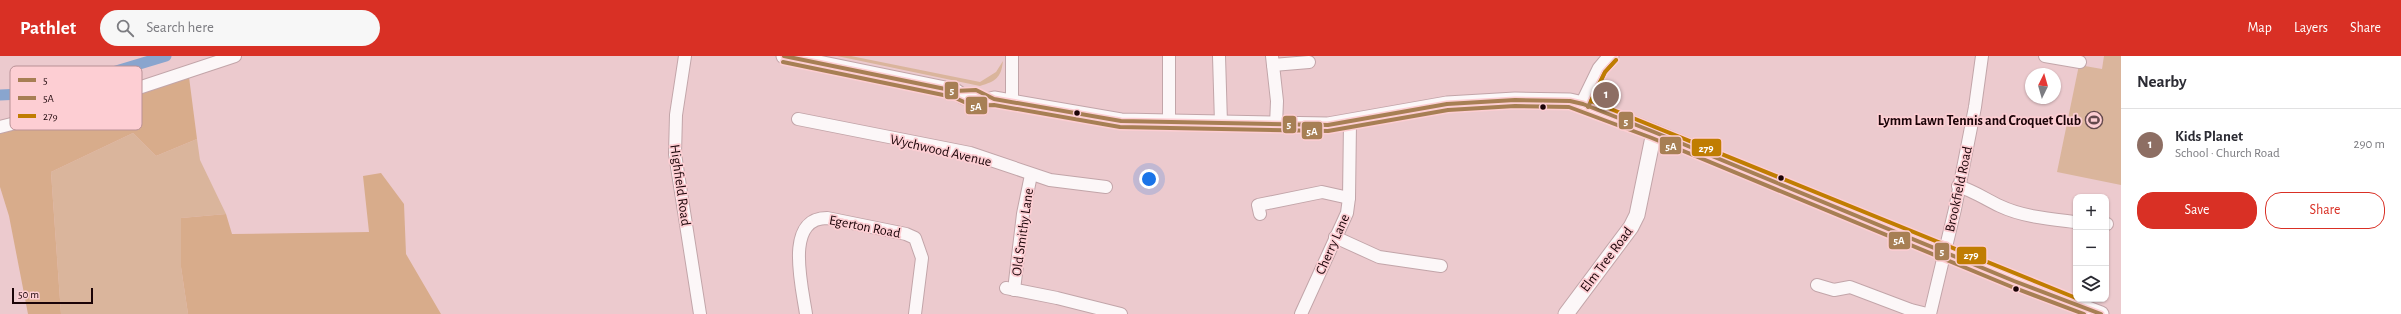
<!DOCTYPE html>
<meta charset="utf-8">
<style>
:root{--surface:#fff;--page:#f7f7f7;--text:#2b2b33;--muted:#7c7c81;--line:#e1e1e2;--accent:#d93025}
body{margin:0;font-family:"Alegreya Sans",sans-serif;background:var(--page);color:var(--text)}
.controls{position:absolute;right:12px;bottom:12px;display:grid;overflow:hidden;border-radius:8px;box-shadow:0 1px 3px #0004}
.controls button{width:36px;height:36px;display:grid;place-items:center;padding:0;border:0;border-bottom:1px solid var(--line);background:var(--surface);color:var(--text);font:20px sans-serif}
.compass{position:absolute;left:2025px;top:12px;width:36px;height:36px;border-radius:50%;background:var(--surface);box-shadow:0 1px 3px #0004;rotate:5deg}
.scale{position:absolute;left:12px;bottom:10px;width:81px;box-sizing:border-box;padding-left:4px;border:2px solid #1a0307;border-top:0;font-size:11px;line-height:14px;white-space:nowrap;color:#1a0307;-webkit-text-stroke:3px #fdced3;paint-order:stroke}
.you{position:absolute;left:1149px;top:123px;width:14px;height:14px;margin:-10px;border:3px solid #fff;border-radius:50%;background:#1a73e8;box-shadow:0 0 0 6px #1a73e833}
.badge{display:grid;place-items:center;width:26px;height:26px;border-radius:50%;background:var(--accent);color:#fff;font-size:13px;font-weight:700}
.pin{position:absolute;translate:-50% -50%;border:2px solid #fff;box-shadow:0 1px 4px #0006}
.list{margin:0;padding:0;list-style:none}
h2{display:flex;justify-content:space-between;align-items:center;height:52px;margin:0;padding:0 16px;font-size:17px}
h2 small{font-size:13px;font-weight:400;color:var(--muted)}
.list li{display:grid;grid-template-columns:26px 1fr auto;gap:12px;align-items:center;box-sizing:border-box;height:72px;padding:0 16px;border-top:1px solid var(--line)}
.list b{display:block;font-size:15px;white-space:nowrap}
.list p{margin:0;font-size:13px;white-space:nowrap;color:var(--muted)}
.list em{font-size:13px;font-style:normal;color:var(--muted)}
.actions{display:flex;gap:8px;padding:12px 16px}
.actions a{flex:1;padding:9px 0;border:1px solid var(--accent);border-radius:16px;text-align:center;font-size:14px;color:var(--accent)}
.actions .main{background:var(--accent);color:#fff}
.icon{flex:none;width:22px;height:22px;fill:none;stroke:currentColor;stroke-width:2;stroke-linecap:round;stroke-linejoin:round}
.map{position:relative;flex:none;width:2121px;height:258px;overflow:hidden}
header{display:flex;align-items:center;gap:24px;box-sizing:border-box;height:56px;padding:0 20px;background:var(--accent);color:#fff}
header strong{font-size:19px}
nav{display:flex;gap:22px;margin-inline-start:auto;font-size:14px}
.search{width:280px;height:36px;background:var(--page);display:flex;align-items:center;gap:10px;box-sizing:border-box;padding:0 14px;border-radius:22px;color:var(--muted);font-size:15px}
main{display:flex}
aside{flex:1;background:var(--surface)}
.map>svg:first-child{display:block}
.green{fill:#dab59c}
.forest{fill:#d8ac8b}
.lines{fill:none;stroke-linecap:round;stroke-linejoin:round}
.canal{stroke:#89a5ce;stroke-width:11}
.minor-casing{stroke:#c2a5a9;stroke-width:14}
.major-casing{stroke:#c2a5a9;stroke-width:17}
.minor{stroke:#fcf7f8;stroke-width:12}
.major{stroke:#fcf7f8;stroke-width:15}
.bus-1-casing{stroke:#fdced3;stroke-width:7}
.bus-2-casing{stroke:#fdced3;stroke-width:7}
.bus-3-casing{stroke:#fdced3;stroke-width:7}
.bus-1{stroke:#a77f54;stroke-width:4}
.bus-2{stroke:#a77f54;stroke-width:4}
.bus-3{stroke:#c07d02;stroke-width:4}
.bus-dot{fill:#1a0307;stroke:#fdced3;stroke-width:1.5}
.labels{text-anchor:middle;stroke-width:3.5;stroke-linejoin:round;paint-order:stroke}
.poi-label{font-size:14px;font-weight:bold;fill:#1a0307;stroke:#fdced3;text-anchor:end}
.street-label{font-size:14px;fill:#1a0307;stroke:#fdced3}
.key{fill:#fdced3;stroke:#b99196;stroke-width:1}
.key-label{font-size:11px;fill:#1a0307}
.line-badge{stroke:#fdced3;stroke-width:1.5}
.badge-label{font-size:11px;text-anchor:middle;font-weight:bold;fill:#fff}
</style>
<header>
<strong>Pathlet</strong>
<div class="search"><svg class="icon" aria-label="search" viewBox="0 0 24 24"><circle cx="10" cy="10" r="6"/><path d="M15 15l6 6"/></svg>Search here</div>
<nav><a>Map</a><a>Layers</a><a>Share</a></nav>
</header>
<main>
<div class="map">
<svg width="2121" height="258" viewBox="0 0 2121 258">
<rect width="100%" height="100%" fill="#eccace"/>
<g class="green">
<path d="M837 0H851L980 26 996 16 1003 5C1001 22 996 25 980 30Z"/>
<path d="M2104 0H2121V129L2057 116 2079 9 2102 13Z"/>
<path d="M133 77 156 100 197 83 200 104 226 158 181 162V211L188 258H61L51 116Z"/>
</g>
<g class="forest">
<path d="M189 21 197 83 156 100 133 77 51 116 61 258H28L9 160 0 131V71Z"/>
<path d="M381 117 404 148 406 198 441 258H188L181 211V162L226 158 232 178 369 176 363 120Z"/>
</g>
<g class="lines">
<path class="canal" d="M0 39 43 37 166 0"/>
<defs>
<g id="minor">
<path d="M685 0 676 59 675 98 700 258"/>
<path d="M1012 0V46"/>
<path d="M1169 0V66"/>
<path d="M1219 0 1221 67"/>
<path d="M1272 0 1277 45 1276 69"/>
<path d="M2045 0 2080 6"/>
<path d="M1273 9 1309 6"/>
<path d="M798 63 970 97 1050 124 1106 131"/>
<path d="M0 71 87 49 235 0"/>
<path d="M1958 130C1974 135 1985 143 2000 150 2023 161 2051 163 2076 166"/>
<path d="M1260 158 1258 149 1322 136 1349 142"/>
<path d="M2106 168H2107"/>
<path d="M1335 181 1379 201 1441 210"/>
<path d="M1817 229 1834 234 1850 231 1911 254 1927 258"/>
<path d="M1006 232 1057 242 1121 258"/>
<path d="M1014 234 1023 158 1031 119"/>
<path d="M806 258C802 230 784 162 827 162L906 178 915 182 922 202 915 258"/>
<path d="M1301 258 1347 157 1349 142 1350 67"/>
<path d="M1930 258 1955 153 1975 51 1982 0"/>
</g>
<g id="major">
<path d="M784 0 955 35C965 43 982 48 994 43L1121 65 1328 69 1447 48 1515 44 1570 45 1583 48 1654 76 2014 225 2101 258"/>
<path d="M1583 48 1600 13 1611 0"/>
<path d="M1566 258 1631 171 1637 159 1654 76"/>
</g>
</defs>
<use href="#minor" class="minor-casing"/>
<use href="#major" class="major-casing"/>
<use href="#minor" class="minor"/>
<use href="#major" class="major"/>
<defs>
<path id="bus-1" d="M784 0 955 35 976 34 994 43 1121 65 1328 69 1447 48 1515 44 1570 45 1583 48 1654 76 2014 225 2101 258"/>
<g id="bus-2">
<path d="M783 6 953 41 973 50 994 49 1120 71 1328 75 1448 54 1515 50 1569 51 1652 82 2012 231 2084 258"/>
<path d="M1588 51 1605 16 1616 4"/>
</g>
<path id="bus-3" d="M1616 4 1605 16 1591 45 2076 242"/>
</defs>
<use href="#bus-1" class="bus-1-casing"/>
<use href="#bus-2" class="bus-2-casing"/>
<use href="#bus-3" class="bus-3-casing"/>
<use href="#bus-1" class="bus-1"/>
<use href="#bus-2" class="bus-2"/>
<use href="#bus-3" class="bus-3"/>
</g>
<defs>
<symbol id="stadium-ring" viewBox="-11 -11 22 22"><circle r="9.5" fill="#fdced3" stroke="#64494d" stroke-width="1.5"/><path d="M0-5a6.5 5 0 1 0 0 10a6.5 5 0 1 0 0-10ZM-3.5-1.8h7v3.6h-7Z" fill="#64494d"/></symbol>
</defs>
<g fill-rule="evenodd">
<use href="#stadium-ring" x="2084" y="54" width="20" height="20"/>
</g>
<g class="bus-dot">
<circle cx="1543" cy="51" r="3.5"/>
<circle cx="1077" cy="57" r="3.5"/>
<circle cx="1781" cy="122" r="3.5"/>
<circle cx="2016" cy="233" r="3.5"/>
</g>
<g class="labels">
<g class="poi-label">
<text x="2081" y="69">Lymm Lawn Tennis and Croquet Club</text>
</g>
<g class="street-label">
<text transform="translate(941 94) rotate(13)" y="5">Wychwood Avenue</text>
<text transform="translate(681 129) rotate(82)" y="5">Highfield Road</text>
<text transform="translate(1958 133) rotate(-78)" y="5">Brookfield Road</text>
<text transform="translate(865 170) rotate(11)" y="5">Egerton Road</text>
<text transform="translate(1022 176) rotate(-82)" y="5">Old Smithy Lane</text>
<text transform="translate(1332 188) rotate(-66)" y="5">Cherry Lane</text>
<text transform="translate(1606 203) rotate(-53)" y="5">Elm Tree Road</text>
</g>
</g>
<rect x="10" y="10" width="132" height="64" rx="6" class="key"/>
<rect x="18" y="22" width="18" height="4" fill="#a77f54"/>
<rect x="18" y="40" width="18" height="4" fill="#a77f54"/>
<rect x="18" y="58" width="18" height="4" fill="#c07d02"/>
<g class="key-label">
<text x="43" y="28">5</text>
<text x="43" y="46">5A</text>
<text x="43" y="64">279</text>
</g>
<g class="line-badge">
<rect x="944" y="25" width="15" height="19" rx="4" fill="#a77f54"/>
<rect x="965" y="40" width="23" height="19" rx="4" fill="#a77f54"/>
<rect x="1618" y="55" width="16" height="19" rx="4" fill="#a77f54"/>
<rect x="1282" y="59" width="15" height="19" rx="4" fill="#a77f54"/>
<rect x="1301" y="65" width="22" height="19" rx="4" fill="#a77f54"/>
<rect x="1659" y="80" width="23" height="19" rx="4" fill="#a77f54"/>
<rect x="1691" y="82" width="31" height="19" rx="4" fill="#c07d02"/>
<rect x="1888" y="175" width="23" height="19" rx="4" fill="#a77f54"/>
<rect x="1934" y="186" width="16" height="19" rx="4" fill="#a77f54"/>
<rect x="1956" y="190" width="31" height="19" rx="4" fill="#c07d02"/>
</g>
<g class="badge-label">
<text x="952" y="38">5</text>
<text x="976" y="54">5A</text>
<text x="1626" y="69">5</text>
<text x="1289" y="72">5</text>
<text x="1312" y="79">5A</text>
<text x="1671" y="94">5A</text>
<text x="1706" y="96">279</text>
<text x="1899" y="188">5A</text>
<text x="1942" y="199">5</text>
<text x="1971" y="203">279</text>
</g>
</svg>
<div class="controls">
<button>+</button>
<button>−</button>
<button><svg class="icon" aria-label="layers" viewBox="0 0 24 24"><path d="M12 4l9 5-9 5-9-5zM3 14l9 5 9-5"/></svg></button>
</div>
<svg class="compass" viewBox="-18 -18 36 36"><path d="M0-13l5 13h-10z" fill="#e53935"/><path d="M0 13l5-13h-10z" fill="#7c7c81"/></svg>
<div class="scale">50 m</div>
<div class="you"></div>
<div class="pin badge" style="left:1606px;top:39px;background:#8d6e63">1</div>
</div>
<aside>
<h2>Nearby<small></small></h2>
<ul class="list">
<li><span class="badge" style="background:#8d6e63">1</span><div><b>Kids Planet</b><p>School · Church Road</p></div><em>290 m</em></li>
</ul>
<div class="actions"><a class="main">Save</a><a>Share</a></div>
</aside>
</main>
